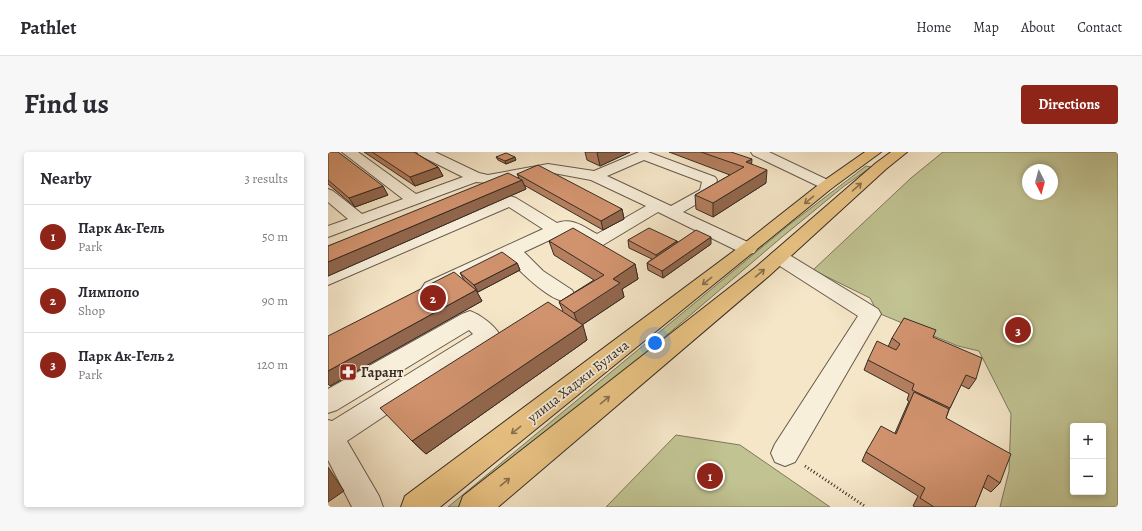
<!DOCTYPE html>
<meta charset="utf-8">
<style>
:root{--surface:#fff;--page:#f7f7f7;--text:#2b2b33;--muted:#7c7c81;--line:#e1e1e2;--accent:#8f2418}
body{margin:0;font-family:Alegreya,serif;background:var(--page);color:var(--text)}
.controls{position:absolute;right:12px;bottom:12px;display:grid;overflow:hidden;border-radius:4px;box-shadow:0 2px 6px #0003}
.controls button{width:36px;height:36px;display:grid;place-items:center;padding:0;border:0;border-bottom:1px solid var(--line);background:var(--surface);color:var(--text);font:20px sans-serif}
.compass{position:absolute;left:694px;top:12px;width:36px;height:36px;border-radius:50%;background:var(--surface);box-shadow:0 2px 6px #0003;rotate:174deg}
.you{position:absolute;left:327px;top:191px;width:14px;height:14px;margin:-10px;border:3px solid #fff;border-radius:50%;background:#1a73e8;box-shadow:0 0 0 6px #1a73e833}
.badge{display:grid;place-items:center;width:26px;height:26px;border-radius:50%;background:var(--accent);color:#fff;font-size:13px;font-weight:700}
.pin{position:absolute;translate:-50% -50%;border:2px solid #fff;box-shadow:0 1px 4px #0006}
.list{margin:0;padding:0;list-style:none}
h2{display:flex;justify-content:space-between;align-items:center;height:52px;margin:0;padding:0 16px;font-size:17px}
h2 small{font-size:13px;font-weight:400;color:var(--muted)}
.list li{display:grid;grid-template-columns:26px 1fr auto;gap:12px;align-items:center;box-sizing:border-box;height:64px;padding:0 16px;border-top:1px solid var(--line)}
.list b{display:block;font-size:15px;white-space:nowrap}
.list p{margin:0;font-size:13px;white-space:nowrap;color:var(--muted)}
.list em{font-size:13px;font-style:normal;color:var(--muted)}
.map{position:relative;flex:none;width:790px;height:355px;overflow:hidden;border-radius:4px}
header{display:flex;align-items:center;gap:24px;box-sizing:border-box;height:56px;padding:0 20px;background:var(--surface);border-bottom:1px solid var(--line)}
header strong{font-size:19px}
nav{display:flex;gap:22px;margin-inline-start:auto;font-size:14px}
.intro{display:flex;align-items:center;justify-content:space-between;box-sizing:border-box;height:96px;padding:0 24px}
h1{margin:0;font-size:28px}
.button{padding:10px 18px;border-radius:4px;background:var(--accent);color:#fff;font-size:14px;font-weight:700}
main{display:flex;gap:24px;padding:0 24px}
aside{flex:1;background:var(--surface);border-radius:4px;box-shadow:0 2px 6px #0003}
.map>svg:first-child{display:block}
.green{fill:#c1c392;stroke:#7c785c;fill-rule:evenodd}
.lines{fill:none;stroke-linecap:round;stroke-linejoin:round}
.minor-casing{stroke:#665a4e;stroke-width:2}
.major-casing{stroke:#372c25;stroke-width:2}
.path{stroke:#372c25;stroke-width:3;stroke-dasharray:1 2.5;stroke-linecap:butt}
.minor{fill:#f8efdb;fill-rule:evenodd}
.major{fill:#eac384;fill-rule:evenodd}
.wall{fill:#b47e5f;stroke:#372c25}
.shaded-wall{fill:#92674d;stroke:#372c25}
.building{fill:#d1936e;stroke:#372c25}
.oneway{stroke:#887050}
.labels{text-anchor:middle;stroke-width:3.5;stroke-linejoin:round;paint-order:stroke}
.poi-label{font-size:14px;font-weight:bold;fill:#372c25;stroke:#f8efdb;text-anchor:start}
.street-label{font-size:14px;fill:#372c25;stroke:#f8efdb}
</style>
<header>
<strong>Pathlet</strong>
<nav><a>Home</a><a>Map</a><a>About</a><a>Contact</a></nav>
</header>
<div class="intro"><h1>Find us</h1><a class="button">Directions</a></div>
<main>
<aside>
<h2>Nearby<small>3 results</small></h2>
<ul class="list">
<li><span class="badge">1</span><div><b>Парк Ак-Гель</b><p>Park</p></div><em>50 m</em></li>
<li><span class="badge">2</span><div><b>Лимпопо</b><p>Shop</p></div><em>90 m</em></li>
<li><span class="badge">3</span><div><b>Парк Ак-Гель 2</b><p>Park</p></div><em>120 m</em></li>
</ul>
</aside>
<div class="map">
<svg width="790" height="355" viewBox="0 0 790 355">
<rect width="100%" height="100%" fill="#f5e6c8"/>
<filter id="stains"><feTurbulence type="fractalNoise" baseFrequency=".005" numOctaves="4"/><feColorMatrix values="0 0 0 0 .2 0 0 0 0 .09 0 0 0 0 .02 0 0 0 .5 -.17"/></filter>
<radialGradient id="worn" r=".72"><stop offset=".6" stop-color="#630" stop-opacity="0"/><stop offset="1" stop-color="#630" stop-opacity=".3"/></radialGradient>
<g class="green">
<path d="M615 0H790V355H672L681 319 683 262 651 199 630 194 550 161 542 146 485 118 583 26ZM700 18H724V42H700ZM745 274H775V340H745Z"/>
<path d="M538 14 543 15 515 35 454 85 137 355H120L462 72Z"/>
<path d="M348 283 412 293 502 355H278Z"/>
</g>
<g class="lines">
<defs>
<g id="minor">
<path d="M14 0H30L88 42 135 25 91 3 89 0H107L151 21 160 23 220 12 266 19 311 0H320L387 25 389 28 384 43 355 60 426 93 429 97 426 101 420 102 414 101 330 60 275 93C262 96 250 86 239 80L196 100 215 119 244 138 247 143 244 148C241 149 238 150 235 149 221 147 190 119 182 107L111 141 104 143 97 141 94 136 97 131 215 77 181 55 0 133V120L176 46 182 44 188 46 229 71C244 65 256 75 269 82L318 54 263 28 220 20 160 31 148 30 0 85V74L20 67 0 50V37L5 39 34 62 75 47ZM316 8 374 30 372 38 343 54 279 24Z"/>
<path d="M423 0H441L504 30 506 33 504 36 499 37 494 36 425 3Z"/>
<path d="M451 99 458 101 550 157 553 162 467 310 457 314 447 310 443 301 447 292 530 164 444 109 442 105 444 101Z"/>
<path d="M142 159C153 163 166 173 172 183L169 189 19 289 51 344 55 355H24L0 308V268L4 269 145 182 141 178 9 258 0 261V237L134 162Z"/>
</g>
<g id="major">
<path d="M537 0H553L504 36 112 355H73L77 344 414 93 494 30Z"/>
<path d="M563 0H579L558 17 442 123 170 355H131L135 344 428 115 548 11Z"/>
</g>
</defs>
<use href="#minor" class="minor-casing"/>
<use href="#major" class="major-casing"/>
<path class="path" d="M477 314 538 355"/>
<use href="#minor" class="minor"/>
<use href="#major" class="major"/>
</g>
<g class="wall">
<path d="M0 0 60 43 27 55 0 32Z"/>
<path d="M36 0H86L110 15 115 24 87 34Z"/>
<path d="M257 0H302L272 14 259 8Z"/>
<path d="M341 0H403L423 12 438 31 385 65 368 57 367 43 402 23Z"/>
<path d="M168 5 188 8 178 12 170 8Z"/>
<path d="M189 22 294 57 296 67 275 78 196 33 198 37 0 124V94L191 26Z"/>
<path d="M300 88 349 89V90L383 92 335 126 320 118 319 111 324 107 301 96Z"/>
<path d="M221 89 307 112 310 127 294 137 296 145 254 173 259 188 98 302 84 289 235 159 231 150 266 128 226 103Z"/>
<path d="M189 111 192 118 150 140 148 139 154 149 2 234 136 128 132 121Z"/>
<path d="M605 185 648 227 641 237 633 233 621 258 618 266 672 331 663 340 655 335 647 355H587L585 354 590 344 534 309 538 300 567 281 581 249 579 248 581 242 536 218 540 208 560 195 564 186Z"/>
</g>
<g class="shaded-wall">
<path d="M271 0H302L272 14 269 1Z"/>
<path d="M187 5 188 8 178 12 177 9Z"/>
<path d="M424 7 423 20 418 10Z"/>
<path d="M110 15 115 24 87 34 82 25Z"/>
<path d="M439 18 438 31 385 65V51Z"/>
<path d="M194 28 198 37 0 124V110Z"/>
<path d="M55 34 60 43 27 55 21 46Z"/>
<path d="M294 57 296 67 275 78 273 69Z"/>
<path d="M383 85V92L335 126 334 119Z"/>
<path d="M349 89V96L329 110 328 103Z"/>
<path d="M189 111 192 118 150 140 146 133Z"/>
<path d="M307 112 310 127 294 137 296 145 251 175 246 161 285 127Z"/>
<path d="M148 138 154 149 2 234 0 232V219Z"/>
<path d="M255 173 259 188 98 302 84 289Z"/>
<path d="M0 315 16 339 0 350Z"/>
</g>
<g class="building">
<path d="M0 0H10L55 34 21 46 0 28Z"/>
<path d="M44 0H86L110 15 82 25Z"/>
<path d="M373 0H403L424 7 418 10 439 18 385 51 367 43 416 15Z"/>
<path d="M178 1 187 5 177 9 168 5Z"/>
<path d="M210 13 294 57 273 69 189 22Z"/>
<path d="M180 21 194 28 0 110V94Z"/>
<path d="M245 76 307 112 285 127 292 131 246 161 231 150 276 123 221 89Z"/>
<path d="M321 76 349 89 328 103 300 88Z"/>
<path d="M368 78 383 85 334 119 319 111Z"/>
<path d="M174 100 189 111 146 133 132 121Z"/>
<path d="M126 120 148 138 0 219V184Z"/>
<path d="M220 150 255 173 84 289 52 256Z"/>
<path d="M576 166 608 178 605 185 654 206 648 227 638 223 622 256 584 238 586 232 540 208 549 189 568 198 572 192 564 186Z"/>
<path d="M586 240 621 257 618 266 683 302 672 331 660 323 647 355H606L592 346 597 336 538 300 553 274 568 282Z"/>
</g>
<defs><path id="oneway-shaft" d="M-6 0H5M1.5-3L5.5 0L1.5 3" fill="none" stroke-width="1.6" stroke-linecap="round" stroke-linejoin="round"/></defs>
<g class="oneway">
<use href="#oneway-shaft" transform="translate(529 35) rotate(-41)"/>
<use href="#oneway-shaft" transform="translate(481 48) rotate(141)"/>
<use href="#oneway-shaft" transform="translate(432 121) rotate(-40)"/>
<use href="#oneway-shaft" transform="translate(379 129) rotate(142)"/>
<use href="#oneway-shaft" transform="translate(277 248) rotate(-39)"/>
<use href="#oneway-shaft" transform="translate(188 278) rotate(142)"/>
<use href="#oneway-shaft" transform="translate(177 330) rotate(-39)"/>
</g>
<defs>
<symbol id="pharmacy-square" viewBox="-11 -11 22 22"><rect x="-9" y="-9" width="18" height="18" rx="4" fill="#8f2418" stroke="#f8efdb"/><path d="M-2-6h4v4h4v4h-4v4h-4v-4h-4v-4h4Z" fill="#fff"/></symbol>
</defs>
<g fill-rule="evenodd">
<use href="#pharmacy-square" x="10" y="210" width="20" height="20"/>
</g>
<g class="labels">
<g class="poi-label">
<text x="33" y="225">Гарант</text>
</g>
<g class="street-label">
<text transform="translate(250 229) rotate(-38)" y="5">улица Хаджи Булача</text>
</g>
</g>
<rect width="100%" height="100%" filter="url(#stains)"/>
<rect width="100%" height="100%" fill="url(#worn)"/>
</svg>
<div class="controls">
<button>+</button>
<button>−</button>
</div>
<svg class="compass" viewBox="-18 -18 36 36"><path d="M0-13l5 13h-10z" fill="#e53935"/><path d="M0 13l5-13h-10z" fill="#7c7c81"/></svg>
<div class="you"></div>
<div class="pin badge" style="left:382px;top:324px">1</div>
<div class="pin badge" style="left:105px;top:146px">2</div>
<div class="pin badge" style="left:690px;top:178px">3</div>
</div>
</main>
